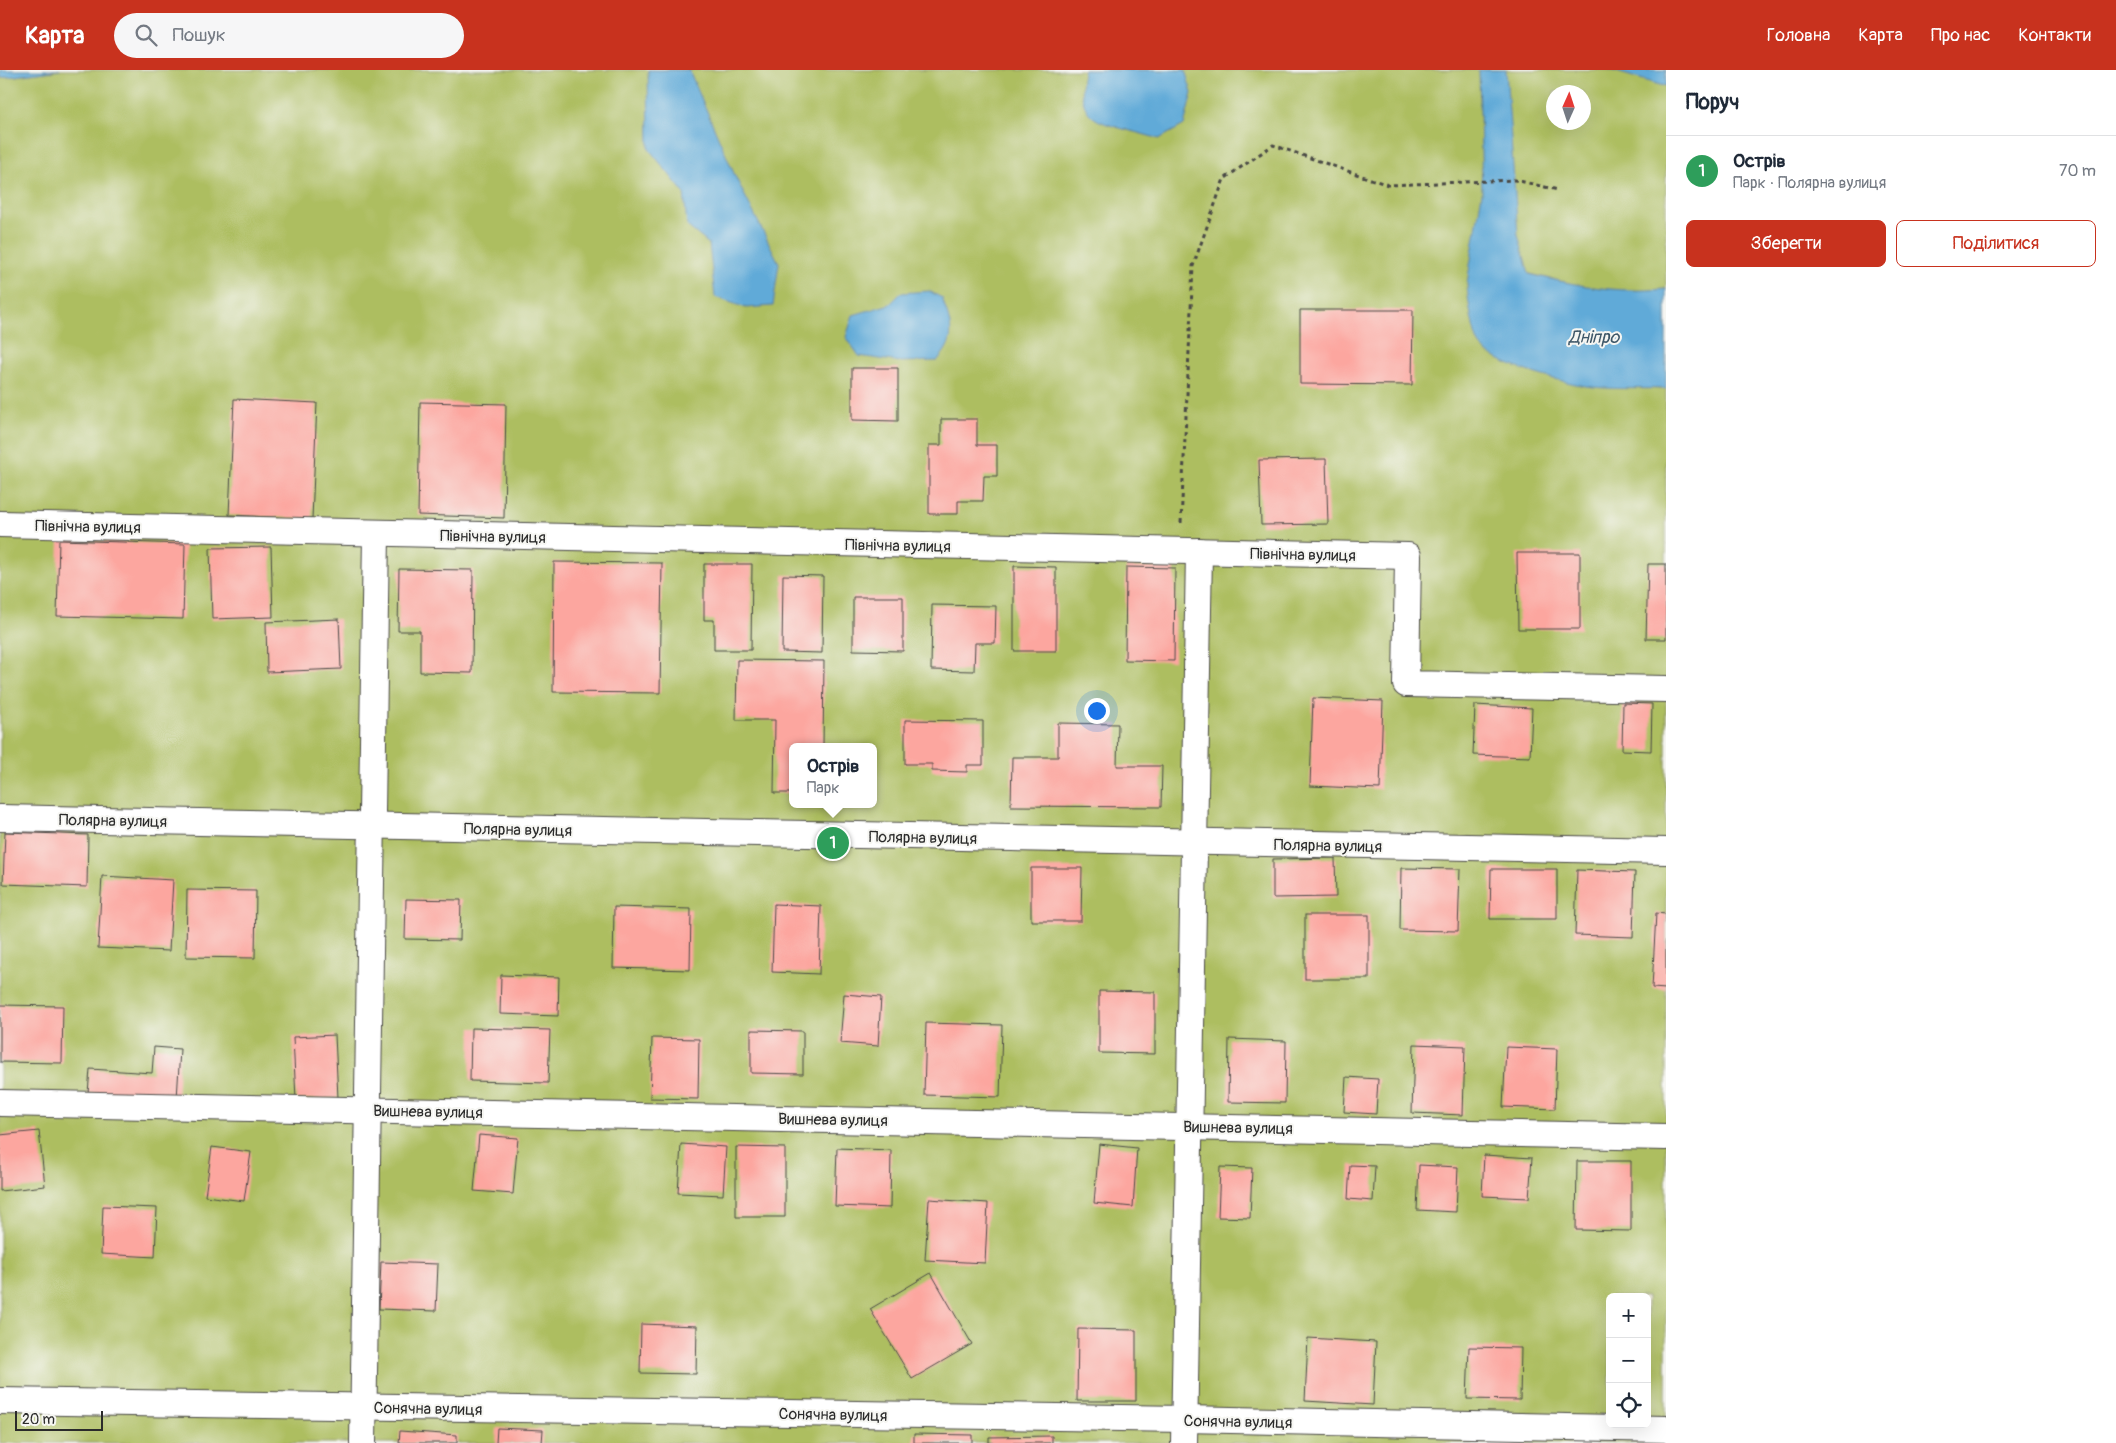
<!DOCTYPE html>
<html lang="uk">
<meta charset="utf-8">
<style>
:root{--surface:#fff;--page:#f6f6f7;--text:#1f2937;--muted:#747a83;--line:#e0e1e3;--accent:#c8321e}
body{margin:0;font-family:Pangolin,sans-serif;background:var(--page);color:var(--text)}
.controls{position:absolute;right:15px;bottom:15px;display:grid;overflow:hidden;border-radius:8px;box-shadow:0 5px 20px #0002}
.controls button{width:45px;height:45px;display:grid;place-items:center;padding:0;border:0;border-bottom:1px solid var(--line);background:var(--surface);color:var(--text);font:25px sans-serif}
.compass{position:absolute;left:1546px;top:15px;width:45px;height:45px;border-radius:50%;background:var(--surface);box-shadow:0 5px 20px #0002;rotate:3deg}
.scale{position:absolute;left:15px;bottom:12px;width:88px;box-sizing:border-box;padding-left:5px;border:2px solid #2b2b2b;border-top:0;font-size:14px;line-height:18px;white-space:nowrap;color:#2b2b2b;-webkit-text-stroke:4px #f6f6f2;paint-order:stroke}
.you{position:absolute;left:1096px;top:640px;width:18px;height:18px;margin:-12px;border:4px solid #fff;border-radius:50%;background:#1a73e8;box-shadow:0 0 0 8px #1a73e833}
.badge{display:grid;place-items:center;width:32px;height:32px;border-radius:50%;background:var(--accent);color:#fff;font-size:16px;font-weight:700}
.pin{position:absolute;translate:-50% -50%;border:2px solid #fff;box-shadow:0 1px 5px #0006}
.popup{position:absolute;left:789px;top:673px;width:88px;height:65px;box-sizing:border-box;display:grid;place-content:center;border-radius:8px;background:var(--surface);filter:drop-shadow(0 1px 4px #0005);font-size:16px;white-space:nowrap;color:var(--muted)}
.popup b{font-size:19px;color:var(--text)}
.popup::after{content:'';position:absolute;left:50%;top:100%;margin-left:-10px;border:10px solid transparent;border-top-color:var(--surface)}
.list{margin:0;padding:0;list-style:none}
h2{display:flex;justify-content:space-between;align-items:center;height:65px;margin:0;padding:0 20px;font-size:21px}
h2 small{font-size:16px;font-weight:400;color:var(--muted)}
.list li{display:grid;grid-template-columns:32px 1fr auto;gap:15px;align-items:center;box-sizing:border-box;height:70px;padding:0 20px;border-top:1px solid var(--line)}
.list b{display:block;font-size:19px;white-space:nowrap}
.list p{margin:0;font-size:16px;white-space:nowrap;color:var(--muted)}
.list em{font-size:16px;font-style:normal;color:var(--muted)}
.actions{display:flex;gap:10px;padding:15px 20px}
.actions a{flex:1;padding:11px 0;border:1px solid var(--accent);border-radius:8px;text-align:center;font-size:18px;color:var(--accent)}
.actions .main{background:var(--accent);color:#fff}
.icon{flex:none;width:28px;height:28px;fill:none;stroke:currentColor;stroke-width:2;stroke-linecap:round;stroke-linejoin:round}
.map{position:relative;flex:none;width:1666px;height:1373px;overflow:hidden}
header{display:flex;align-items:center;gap:30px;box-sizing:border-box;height:70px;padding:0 25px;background:var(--accent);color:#fff}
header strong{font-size:24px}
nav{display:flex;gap:28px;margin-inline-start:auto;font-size:18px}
.search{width:350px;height:45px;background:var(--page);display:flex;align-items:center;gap:12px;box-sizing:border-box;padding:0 18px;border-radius:28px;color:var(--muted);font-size:19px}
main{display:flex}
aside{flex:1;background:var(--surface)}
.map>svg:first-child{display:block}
.green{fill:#adbe61;stroke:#6c7446;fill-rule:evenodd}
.water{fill:#60aad8;stroke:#466a82}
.building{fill:#fca69f}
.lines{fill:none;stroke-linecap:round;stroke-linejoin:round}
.minor-casing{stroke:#494845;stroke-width:28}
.path{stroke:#494845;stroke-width:3;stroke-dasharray:4 4;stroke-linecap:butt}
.minor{stroke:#fff;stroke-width:26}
.labels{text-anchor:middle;stroke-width:4;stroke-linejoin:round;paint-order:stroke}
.street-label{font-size:16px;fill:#2b2b2b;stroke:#f6f6f2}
.water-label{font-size:18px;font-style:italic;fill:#3e5768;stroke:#f6f6f2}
</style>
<header>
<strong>Карта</strong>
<div class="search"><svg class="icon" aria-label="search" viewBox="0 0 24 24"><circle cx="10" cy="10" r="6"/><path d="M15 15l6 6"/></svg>Пошук</div>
<nav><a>Головна</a><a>Карта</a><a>Про нас</a><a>Контакти</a></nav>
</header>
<main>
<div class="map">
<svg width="1666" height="1373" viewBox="0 0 1666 1373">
<rect width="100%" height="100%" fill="#f6f6f2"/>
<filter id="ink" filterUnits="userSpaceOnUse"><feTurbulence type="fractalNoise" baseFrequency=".02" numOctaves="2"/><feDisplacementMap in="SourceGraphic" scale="10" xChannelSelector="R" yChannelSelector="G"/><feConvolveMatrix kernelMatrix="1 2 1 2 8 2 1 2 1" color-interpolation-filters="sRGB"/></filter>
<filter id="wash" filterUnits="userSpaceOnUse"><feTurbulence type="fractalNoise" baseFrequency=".0096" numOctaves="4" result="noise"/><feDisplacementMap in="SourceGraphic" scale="20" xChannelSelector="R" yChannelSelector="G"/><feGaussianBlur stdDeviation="1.12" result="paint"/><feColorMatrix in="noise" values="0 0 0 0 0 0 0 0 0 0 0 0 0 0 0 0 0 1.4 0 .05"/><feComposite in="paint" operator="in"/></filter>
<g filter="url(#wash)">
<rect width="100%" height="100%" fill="#f1ebd9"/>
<path class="green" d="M60 0H1610L1666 16V219L1631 222 1585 217 1509 199 1586 316 1666 319V1373H0V8ZM1554 22H1584V52H1554ZM793 677H873V734H793ZM1610 1227H1647V1354H1610Z"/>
<g class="water">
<path d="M0 0H60L0 8Z"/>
<path d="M648 0H689L736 108 779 193 773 236 746 238 715 227 709 174 687 156 684 123 649 79Z"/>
<path d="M1084 0H1185L1192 23 1184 55 1159 69C1145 64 1106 56 1096 49 1080 40 1079 15 1084 0Z"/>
<path d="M1479 0H1506L1518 165 1529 204C1579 216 1614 223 1666 219V319C1640 318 1611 320 1585 316 1560 311 1493 296 1479 274 1473 263 1467 226 1467 213L1482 123Z"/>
<path d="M1610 0H1666V16L1660 15Z"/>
<path d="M929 221 942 228C951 255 958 268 937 291L900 292 859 286 846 267 853 245 890 234 901 223Z"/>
</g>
<g id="blocks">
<g class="building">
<path d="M1300 240H1413L1412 315 1300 314Z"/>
<path d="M852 298H898V351L852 350Z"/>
<path d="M234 329 317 333 312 449 229 445Z"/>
<path d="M420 332 506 334 504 448 418 445Z"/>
<path d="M941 349H977V375H997V406H984L983 431H958V444H929V375H941Z"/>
<path d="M1326 389 1328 454 1261 455 1259 390Z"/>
<path d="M59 470 185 474 183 549 57 546Z"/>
<path d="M271 477 273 547 212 549 210 478Z"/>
<path d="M1517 483H1580V559H1518Z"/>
<path d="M554 492 662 493 660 623 553 622Z"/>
<path d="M704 494H752L751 580H714V550H704Z"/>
<path d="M1648 494H1666V569H1646Z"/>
<path d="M1014 496 1056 497V581H1014Z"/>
<path d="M1126 497 1175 498 1174 591 1125 590Z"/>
<path d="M399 499 473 500 472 603 420 602V561H398Z"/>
<path d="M783 505 823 506 822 583 782 582Z"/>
<path d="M853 527H903V581L853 580Z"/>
<path d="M932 535 996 536 995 573H975L974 601 931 600Z"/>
<path d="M339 549 341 599 267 602 266 552Z"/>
<path d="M737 590 824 591 823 677H793V723H774L775 650H736Z"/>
<path d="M1313 628 1383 631 1380 719 1310 716Z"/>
<path d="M1623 633 1652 634 1651 681 1622 680Z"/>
<path d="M1475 635 1532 638 1530 687 1473 685Z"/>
<path d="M905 650 983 651V695H967V702L932 701V694H905Z"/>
<path d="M1058 653 1118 654 1117 696H1162L1161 737 1011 736 1012 687H1058Z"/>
<path d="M5 762 88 765 87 817 3 814Z"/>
<path d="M1335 788 1336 827 1273 828V789Z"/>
<path d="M1031 798H1082L1081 851H1031Z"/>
<path d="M1401 798 1460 799 1458 861 1400 860Z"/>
<path d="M1491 799H1557V849H1490Z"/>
<path d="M1577 800 1635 802 1633 867 1575 865Z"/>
<path d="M102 806 173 810 169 881 98 878Z"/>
<path d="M187 820 256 821 255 888 186 887Z"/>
<path d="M406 829 461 830 460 870 405 869Z"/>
<path d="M774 834 821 836 819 904 772 902Z"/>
<path d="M614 837 691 839 690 900 613 898Z"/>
<path d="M1656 843 1666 844V919L1652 918Z"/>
<rect x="1305" y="845" width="64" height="64"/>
<path d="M501 905 559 907 558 946 500 944Z"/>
<path d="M1099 921 1155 922V984L1099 983Z"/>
<path d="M844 924 881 927 878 976 840 973Z"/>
<path d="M0 935 63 936 62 993 0 992Z"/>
<path d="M926 953 1002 955 1000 1027 924 1025Z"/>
<path d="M471 958 550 960 548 1013 470 1011Z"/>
<path d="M751 960 803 961V1004L751 1003Z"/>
<path d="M335 965 338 1028 296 1030 293 967Z"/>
<path d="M652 968 699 969 698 1029 650 1028Z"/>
<path d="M1229 969 1286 971 1285 1033 1228 1032Z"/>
<path d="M1414 974 1465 976 1463 1045 1412 1043Z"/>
<path d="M154 977 180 979 177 1029 88 1023 90 999 152 1003Z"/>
<path d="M1506 977 1557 979 1555 1039 1503 1037Z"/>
<path d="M1346 1007 1378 1009 1376 1044 1344 1042Z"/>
<path d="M39 1061 45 1116 0 1121V1065Z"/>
<path d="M479 1065 518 1068 513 1124 474 1121Z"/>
<path d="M681 1074 726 1077 723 1125 678 1123Z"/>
<path d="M1099 1074 1137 1078 1133 1137 1094 1133Z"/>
<path d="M212 1077 251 1082 244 1131 205 1126Z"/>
<path d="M736 1077 785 1078V1147H736Z"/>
<path d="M837 1078 891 1080 890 1138 835 1136Z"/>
<path d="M1484 1085 1532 1088 1529 1128 1482 1126Z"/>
<path d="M1577 1091H1631V1161L1576 1160Z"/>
<path d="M1350 1095 1375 1096 1373 1131 1348 1129Z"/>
<path d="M1419 1095 1458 1097 1456 1142 1417 1140Z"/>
<path d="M1220 1097 1252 1098 1250 1148 1218 1147Z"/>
<path d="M929 1129 988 1133 985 1193 925 1190Z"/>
<path d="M103 1136 157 1138 155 1187 101 1184Z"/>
<path d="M381 1192 438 1194 436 1241 379 1239Z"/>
<path d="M931 1203 972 1274 912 1309 870 1239Z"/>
<path d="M641 1254 697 1256 696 1304 640 1303Z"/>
<path d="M1078 1259 1136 1260V1331H1077Z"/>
<path d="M1308 1268 1376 1272 1373 1335 1305 1331Z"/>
<path d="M1469 1277 1521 1278 1520 1330 1467 1329Z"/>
<path d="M497 1358 543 1360 542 1373H496Z"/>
<path d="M400 1361 457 1365V1373H399Z"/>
<path d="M914 1364 972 1365V1373H914Z"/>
<path d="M1052 1366V1373H989V1367Z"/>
</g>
</g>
</g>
<g filter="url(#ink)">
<use href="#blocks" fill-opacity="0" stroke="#494845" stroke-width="1"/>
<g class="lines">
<defs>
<g id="minor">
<path d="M0 454 1408 486 1406 614 1666 619"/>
<path d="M0 748 1666 781"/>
<path d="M0 1033 1666 1067"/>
<path d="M0 1331 1184 1349 1666 1359"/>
<path d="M363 1373 376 463"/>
<path d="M1184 1373 1199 481"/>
</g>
</defs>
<use href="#minor" class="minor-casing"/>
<path class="path" d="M1181 453 1193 196 1224 109 1273 75 1388 115 1515 110 1558 120"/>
<use href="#minor" class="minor"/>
</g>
</g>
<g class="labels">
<g class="street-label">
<text transform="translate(88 456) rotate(1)" y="6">Північна вулиця</text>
<text transform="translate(493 466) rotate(1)" y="6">Північна вулиця</text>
<text transform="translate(898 475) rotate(1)" y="6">Північна вулиця</text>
<text transform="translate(1303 484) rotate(1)" y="6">Північна вулиця</text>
<text transform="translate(113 750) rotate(1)" y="6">Полярна вулиця</text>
<text transform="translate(518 759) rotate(1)" y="6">Полярна вулиця</text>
<text transform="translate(923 767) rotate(1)" y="6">Полярна вулиця</text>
<text transform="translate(1328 775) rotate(1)" y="6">Полярна вулиця</text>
<text transform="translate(428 1041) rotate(1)" y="6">Вишнева вулиця</text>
<text transform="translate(833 1049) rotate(1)" y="6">Вишнева вулиця</text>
<text transform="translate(1238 1057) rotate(1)" y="6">Вишнева вулиця</text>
<text transform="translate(428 1338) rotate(1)" y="6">Сонячна вулиця</text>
<text transform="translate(833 1344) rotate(1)" y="6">Сонячна вулиця</text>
<text transform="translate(1238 1351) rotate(1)" y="6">Сонячна вулиця</text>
</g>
<g class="water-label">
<text x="1594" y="273">Дніпро</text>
</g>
</g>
</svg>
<div class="controls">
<button>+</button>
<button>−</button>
<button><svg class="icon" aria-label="locate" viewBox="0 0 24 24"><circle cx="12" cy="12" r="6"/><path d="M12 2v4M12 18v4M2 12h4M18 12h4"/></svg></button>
</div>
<svg class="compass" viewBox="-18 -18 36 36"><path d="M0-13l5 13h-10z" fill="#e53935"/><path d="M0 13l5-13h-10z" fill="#747a83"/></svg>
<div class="scale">20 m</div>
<div class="you"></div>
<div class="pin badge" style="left:833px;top:773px;background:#2e9e5b">1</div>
<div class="popup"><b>Острів</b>Парк</div>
</div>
<aside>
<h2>Поруч<small></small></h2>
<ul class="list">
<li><span class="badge" style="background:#2e9e5b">1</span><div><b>Острів</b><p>Парк · Полярна вулиця</p></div><em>70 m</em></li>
</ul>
<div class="actions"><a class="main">Зберегти</a><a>Поділитися</a></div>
</aside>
</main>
